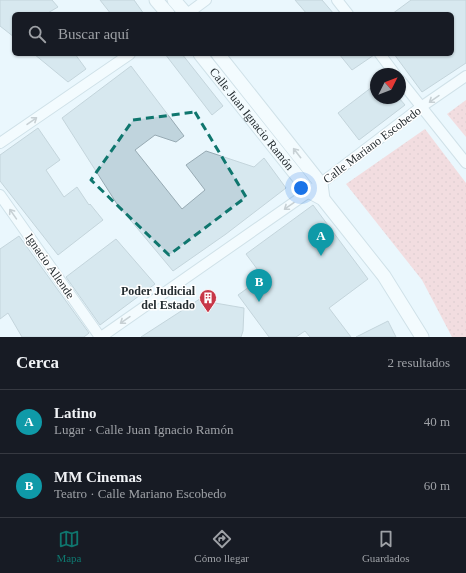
<!DOCTYPE html>
<html lang="es">
<meta charset="utf-8">
<style>
:root{--surface:#171b24;--page:#20242c;--text:#f1f3f6;--muted:#9ea1a6;--line:#363941;--accent:#0f766e}
body{margin:0;font-family:"Times New Roman",serif;background:var(--page);color:var(--text)}
.compass{position:absolute;left:370px;top:68px;width:36px;height:36px;border-radius:50%;background:var(--surface);box-shadow:0 1px 3px #0004;rotate:48deg}
.you{position:absolute;left:301px;top:188px;width:14px;height:14px;margin:-10px;border:3px solid #fff;border-radius:50%;background:#1a73e8;box-shadow:0 0 0 6px #1a73e833}
.badge{display:grid;place-items:center;width:26px;height:26px;border-radius:50%;background:var(--accent);color:#fff;font-size:13px;font-weight:700}
.pin{position:absolute;translate:-50% -33px;filter:drop-shadow(0 1px 2px #0008)}
.pin::after{content:'';position:absolute;top:21px;width:14px;height:12px;background:inherit;clip-path:polygon(0 0,100% 0,50% 100%)}
.list{margin:0;padding:0;list-style:none}
h2{display:flex;justify-content:space-between;align-items:center;height:52px;margin:0;padding:0 16px;font-size:17px}
h2 small{font-size:13px;font-weight:400;color:var(--muted)}
.list li{display:grid;grid-template-columns:26px 1fr auto;gap:12px;align-items:center;box-sizing:border-box;height:64px;padding:0 16px;border-top:1px solid var(--line)}
.list b{display:block;font-size:15px;white-space:nowrap}
.list p{margin:0;font-size:13px;white-space:nowrap;color:var(--muted)}
.list em{font-size:13px;font-style:normal;color:var(--muted)}
.icon{flex:none;width:22px;height:22px;fill:none;stroke:currentColor;stroke-width:2;stroke-linecap:round;stroke-linejoin:round}
.map{position:relative;flex:none;width:466px;height:337px;overflow:hidden}
.search{position:absolute;background:var(--surface);box-shadow:0 1px 3px #0004;left:12px;right:12px;top:12px;height:44px;display:flex;align-items:center;gap:10px;box-sizing:border-box;padding:0 14px;border-radius:6px;color:var(--muted);font-size:15px}
.sheet{height:180px;background:var(--surface)}
nav{display:flex;justify-content:space-around;align-items:center;box-sizing:border-box;height:56px;border-top:1px solid var(--line);background:var(--surface);font-size:11px;color:var(--muted)}
nav a{display:grid;justify-items:center;gap:2px}
nav .on{color:var(--accent)}
.map>svg:first-child{display:block}
.garden{fill:url(#garden-dots)}
.building{fill:#c0d4dd;stroke:#97aab3}
.lines{fill:none;stroke-linecap:round;stroke-linejoin:round}
.minor-casing{stroke:#b2c6cf;stroke-width:12}
.tertiary-casing{stroke:#b2c6cf;stroke-width:15}
.minor{stroke:#fff;stroke-width:10}
.tertiary{stroke:#fff;stroke-width:13}
.oneway{stroke:#9da0a2}
.marked{fill:none;stroke:#0f766e;stroke-width:3;stroke-dasharray:8 5;stroke-linejoin:round}
.labels{text-anchor:middle;stroke-width:3;stroke-linejoin:round;paint-order:stroke}
.street-label{font-size:12px;fill:#252d31;stroke:#fff}
.poi-label{font-size:12px;font-weight:bold;fill:#252d31;stroke:#fff;text-anchor:end}
</style>
<div class="map">
<svg width="466" height="337" viewBox="0 0 466 337">
<defs>
<pattern id="garden-dots" width="8" height="8" patternUnits="userSpaceOnUse"><rect width="8" height="8" fill="#fdbdbd"/><path d="M2 2h.1M6 6h.1" fill="none" stroke="#d9a3a3" stroke-width="1.8" stroke-linecap="round"/></pattern>
</defs>
<rect width="100%" height="100%" fill="#eaf7fd"/>
<g class="garden">
<path d="M466 100V137L447 114Z"/>
<path d="M425 129 466 183V337H452L422 280 346 184Z"/>
</g>
<g class="building">
<path d="M0 0H52L58 7 46 14H14V37L0 26Z"/>
<path d="M100 0H134L144 14H111Z"/>
<path d="M295 0H322L334 14H307Z"/>
<path d="M411 0H466V63L422 92 394 54H452V14H392Z"/>
<path d="M34 54H75L86 69 68 82Z"/>
<path d="M165 54H182L223 106 212 115Z"/>
<path d="M339 54H374V55L352 70Z"/>
<path d="M131 66 184 136 176 142 155 135 135 150 182 209 205 190 186 165 206 151 254 167 264 158 286 188 226 234 173 271 117 204 62 118Z"/>
<path d="M376 84V98H399L405 105 359 140 338 113Z"/>
<path d="M38 128 60 160 46 170 64 197 77 187 89 205 90 204 103 220 58 255 0 181V155Z"/>
<path d="M313 205 368 279 329 308 351 337H310L305 331 296 337H269L238 295 263 277 246 254Z"/>
<path d="M19 236 89 333 84 337H22L8 313 0 319V249Z"/>
<path d="M116 239 155 284 100 325 66 277Z"/>
<path d="M209 293 215 303 244 308 243 331 241 337H141Z"/>
<path d="M388 321 396 337H356Z"/>
</g>
<g class="lines">
<defs>
<g id="minor">
<path d="M337 0 348 14"/>
<path d="M187 14 206 0"/>
<path d="M380 54 395 74"/>
<path d="M400 80 466 163"/>
<path d="M0 143 130 54"/>
<path d="M0 195 100 337"/>
<path d="M101 337 316 187 421 107 466 76"/>
</g>
<g id="tertiary">
<path d="M156 0 168 14"/>
<path d="M174 0 186 14"/>
<path id="s1" d="M200 54 310 192 323 199 384 276 422 337"/>
<path d="M218 54 321 184 323 199"/>
</g>
</defs>
<use href="#minor" class="minor-casing"/>
<use href="#tertiary" class="tertiary-casing"/>
<use href="#minor" class="minor"/>
<use href="#tertiary" class="tertiary"/>
</g>
<defs><path id="oneway-shaft" d="M-6 0H5M1.5-3L5.5 0L1.5 3" fill="none" stroke-width="1.6" stroke-linecap="round" stroke-linejoin="round"/></defs>
<g class="oneway">
<use href="#oneway-shaft" transform="translate(434 99) rotate(145)"/>
<use href="#oneway-shaft" transform="translate(32 121) rotate(-35)"/>
<use href="#oneway-shaft" transform="translate(297 153) rotate(-128)"/>
<use href="#oneway-shaft" transform="translate(289 206) rotate(145)"/>
<use href="#oneway-shaft" transform="translate(13 214) rotate(-125)"/>
<use href="#oneway-shaft" transform="translate(125 320) rotate(145)"/>
</g>
<path d="M0 0H466V337H0ZM195 112 246 197 169 255 91 180 133 120Z" fill="#eaf7fd" fill-opacity=".55" fill-rule="evenodd"/>
<path class="marked" d="M195 112 246 197 169 255 91 180 133 120Z"/>
<defs>
<symbol id="building-pin" viewBox="-11 -11 22 30"><path d="M0 17L-7.5 6A9.5 9.5 0 1 1 7.5 6Z" fill="#c73748" stroke="#fff"/><path d="M-4-6H4V6H1V3H-1V6H-4ZM-2.5-4.3h1.7v1.8h-1.7ZM.8-4.3h1.7v1.8H.8ZM-2.5-1h1.7V.8h-1.7ZM.8-1h1.7V.8H.8Z" fill="#fff"/></symbol>
</defs>
<g fill-rule="evenodd">
<use href="#building-pin" x="198" y="288" width="20" height="27"/>
</g>
<g class="labels">
<g class="street-label">
<text dy="4" stroke="none"><textPath href="#s1" startOffset="83">Calle Juan Ignacio Ramón</textPath></text>
<text transform="translate(372 145) rotate(-37)" y="4">Calle Mariano Escobedo</text>
<text transform="translate(50 266) rotate(55)" y="4">Ignacio Allende</text>
</g>
<g class="poi-label">
<text x="195" y="295">Poder Judicial<tspan x="195" dy="14">del Estado</tspan></text>
</g>
</g>
</svg>
<svg class="compass" viewBox="-18 -18 36 36"><path d="M0-13l5 13h-10z" fill="#e53935"/><path d="M0 13l5-13h-10z" fill="#9ea1a6"/></svg>
<div class="you"></div>
<div class="pin badge" style="left:321px;top:256px;background:#0f9aa8">A</div>
<div class="pin badge" style="left:259px;top:302px;background:#0f9aa8">B</div>
<div class="search"><svg class="icon" aria-label="search" viewBox="0 0 24 24"><circle cx="10" cy="10" r="6"/><path d="M15 15l6 6"/></svg>Buscar aquí</div>
</div>
<section class="sheet">
<h2>Cerca<small>2 resultados</small></h2>
<ul class="list">
<li><span class="badge" style="background:#0f9aa8">A</span><div><b>Latino</b><p>Lugar · Calle Juan Ignacio Ramón</p></div><em>40 m</em></li>
<li><span class="badge" style="background:#0f9aa8">B</span><div><b>MM Cinemas</b><p>Teatro · Calle Mariano Escobedo</p></div><em>60 m</em></li>
</ul>
</section>
<nav>
<a class="on"><svg class="icon" aria-label="map" viewBox="0 0 24 24"><path d="M3 6l6-2 6 2 6-2v14l-6 2-6-2-6 2zM9 4v14M15 6v14"/></svg>Mapa</a>
<a><svg class="icon" aria-label="directions" viewBox="0 0 24 24"><path d="M12 3l9 9-9 9-9-9zM9 14v-3h6M13 9l2 2-2 2"/></svg>Cómo llegar</a>
<a><svg class="icon" aria-label="saved" viewBox="0 0 24 24"><path d="M7 4h10v16l-5-4-5 4z"/></svg>Guardados</a>
</nav>
